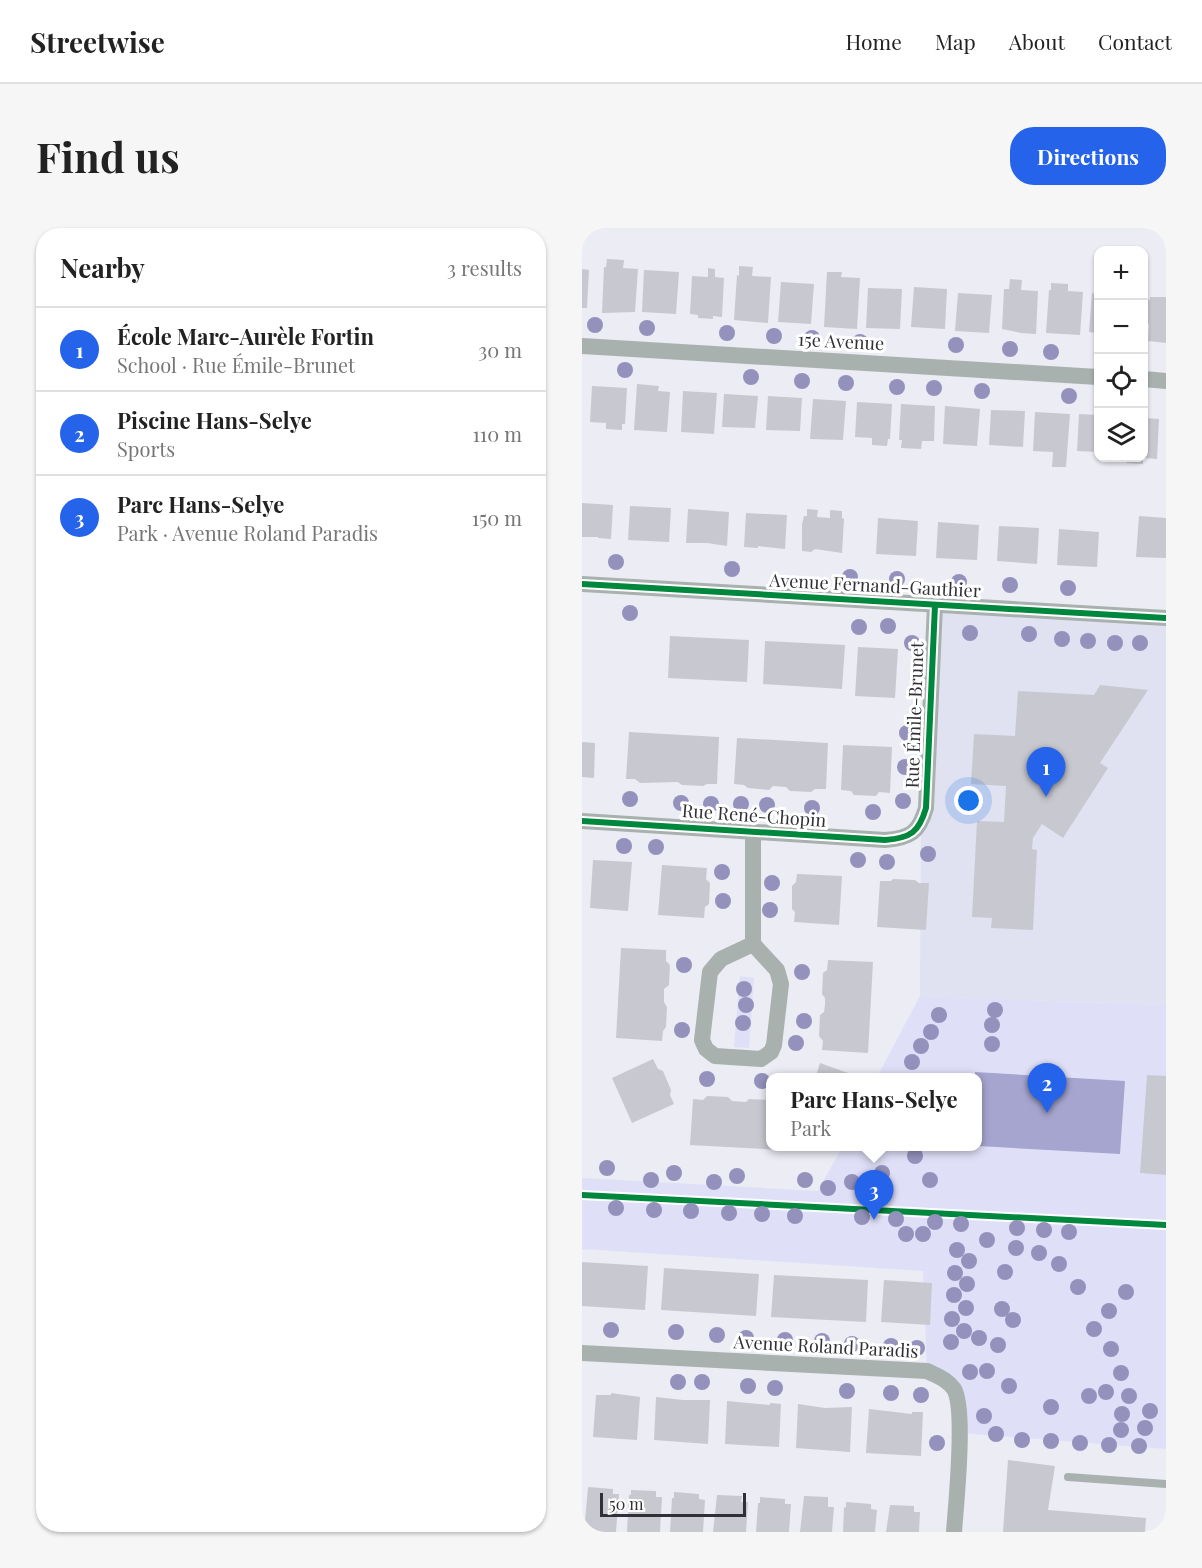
<!DOCTYPE html>
<meta charset="utf-8">
<style>
:root{--surface:#fff;--page:#f6f6f6;--text:#222;--muted:#767676;--line:#e0e0e0;--accent:#2563eb}
body{margin:0;font-family:"Playfair Display",serif;background:var(--page);color:var(--text)}
.controls{position:absolute;right:18px;top:18px;display:grid;overflow:hidden;border-radius:12px;box-shadow:0 2px 4px #0004}
.controls button{width:54px;height:54px;display:grid;place-items:center;padding:0;border:0;border-bottom:2px solid var(--line);background:var(--surface);color:var(--text);font:30px sans-serif}
.scale{position:absolute;left:18px;bottom:15px;width:146px;box-sizing:border-box;padding-left:6px;border:3px solid #303036;border-top:0;font-size:16px;line-height:21px;white-space:nowrap;color:#303036;-webkit-text-stroke:4px #fff;paint-order:stroke}
.you{position:absolute;left:387px;top:573px;width:21px;height:21px;margin:-15px;border:4px solid #fff;border-radius:50%;background:#1a73e8;box-shadow:0 0 0 9px #1a73e833}
.badge{display:grid;place-items:center;width:39px;height:39px;border-radius:50%;background:var(--accent);color:#fff;font-size:20px;font-weight:700}
.pin{position:absolute;translate:-50% -50px;filter:drop-shadow(0 2px 3px #0008)}
.pin::after{content:'';position:absolute;top:32px;width:21px;height:18px;background:inherit;clip-path:polygon(0 0,100% 0,50% 100%)}
.popup{position:absolute;left:184px;top:845px;width:216px;height:78px;box-sizing:border-box;display:grid;place-content:center;border-radius:12px;background:var(--surface);filter:drop-shadow(0 2px 4px #0005);font-size:20px;white-space:nowrap;color:var(--muted)}
.popup b{font-size:22px;color:var(--text)}
.popup::after{content:'';position:absolute;left:50%;top:100%;margin-left:-12px;border:12px solid transparent;border-top-color:var(--surface)}
.list{margin:0;padding:0;list-style:none}
h2{display:flex;justify-content:space-between;align-items:center;height:78px;margin:0;padding:0 24px;font-size:26px}
h2 small{font-size:20px;font-weight:400;color:var(--muted)}
.list li{display:grid;grid-template-columns:39px 1fr auto;gap:18px;align-items:center;box-sizing:border-box;height:84px;padding:0 24px;border-top:2px solid var(--line)}
.list b{display:block;font-size:22px;white-space:nowrap}
.list p{margin:0;font-size:20px;white-space:nowrap;color:var(--muted)}
.list em{font-size:20px;font-style:normal;color:var(--muted)}
.icon{flex:none;width:33px;height:33px;fill:none;stroke:currentColor;stroke-width:2;stroke-linecap:round;stroke-linejoin:round}
.map{position:relative;flex:none;width:584px;height:1304px;overflow:hidden;border-radius:24px}
header{display:flex;align-items:center;gap:36px;box-sizing:border-box;height:84px;padding:0 30px;background:var(--surface);border-bottom:2px solid var(--line)}
header strong{font-size:28px}
nav{display:flex;gap:33px;margin-inline-start:auto;font-size:21px}
.intro{display:flex;align-items:center;justify-content:space-between;box-sizing:border-box;height:144px;padding:0 36px}
h1{margin:0;font-size:42px}
.button{padding:15px 27px;border-radius:24px;background:var(--accent);color:#fff;font-size:21px;font-weight:700}
main{display:flex;gap:36px;padding:0 36px}
aside{flex:1;background:var(--surface);border-radius:24px;box-shadow:0 2px 4px #0004}
.map>svg:first-child{display:block}
.built{fill:#e0e1f1}
.green{fill:#dfe0f8}
.water{fill:#a5a5d0}
.building{fill:#c8c9d0}
.lines{fill:none;stroke-linecap:round;stroke-linejoin:round}
.service{stroke:#a8b1ad;stroke-width:8}
.minor{stroke:#a8b1ad;stroke-width:16}
.cycleway-casing{stroke:#fff;stroke-width:10}
.cycleway{stroke:#00873e;stroke-width:6}
.tree{fill:#9491bc}
.labels{text-anchor:middle;stroke-width:6;stroke-linejoin:round;paint-order:stroke}
.street-label{font-size:18px;fill:#303036;stroke:#fff}
</style>
<header>
<strong>Streetwise</strong>
<nav><a>Home</a><a>Map</a><a>About</a><a>Contact</a></nav>
</header>
<div class="intro"><h1>Find us</h1><a class="button">Directions</a></div>
<main>
<aside>
<h2>Nearby<small>3 results</small></h2>
<ul class="list">
<li><span class="badge">1</span><div><b>École Marc-Aurèle Fortin</b><p>School · Rue Émile-Brunet</p></div><em>30 m</em></li>
<li><span class="badge">2</span><div><b>Piscine Hans-Selye</b><p>Sports</p></div><em>110 m</em></li>
<li><span class="badge">3</span><div><b>Parc Hans-Selye</b><p>Park · Avenue Roland Paradis</p></div><em>150 m</em></li>
</ul>
</aside>
<div class="map">
<svg width="584" height="1304" viewBox="0 0 584 1304">
<rect width="100%" height="100%" fill="#ebecf4"/>
<path class="built" d="M353 377 584 390V777L338 768 339 598Z"/>
<g class="green">
<path d="M158 748 172 750 167 820 152 819Z"/>
<path d="M338 768 584 777V1221L378 1205 373 1162 345 1143 341 1043 0 1021V950L236 963 260 919 395 918V850L295 849Z"/>
</g>
<path class="water" d="M393 844 543 853 538 926 396 918 395 850 393 849Z"/>
<g class="building">
<path d="M25 31 42 32 41 40 56 41 53 84 20 85 22 39H24Z"/>
<path d="M157 38 171 39 170 48 189 49 186 95 152 92 155 47 157 48Z"/>
<path d="M126 40 133 41V49L142 50 140 89 131 88V91L116 90V87L108 86 110 48 126 49Z"/>
<path d="M0 41 7 42 5 80H0Z"/>
<path d="M62 42 97 44 94 86 60 84Z"/>
<path d="M245 44H260L259 49 278 50 275 101 242 99Z"/>
<path d="M428 51 440 52 439 62 456 63 454 106 439 105 420 101 422 61H427Z"/>
<path d="M199 54 232 56 229 96 196 94Z"/>
<path d="M469 55 486 56V63L501 64 498 107 464 105 467 62H469Z"/>
<path d="M332 59 365 61 363 101 329 99Z"/>
<path d="M286 60 320 61 318 101 284 100Z"/>
<path d="M376 65 410 67 407 105 373 103Z"/>
<path d="M510 65 516 66V105L507 104Z"/>
<path d="M568 69H584V115L566 113 567 96 562 95V71L568 72Z"/>
<path d="M55 156 77 158 76 163 88 164 85 204 52 202Z"/>
<path d="M10 158 45 160 43 196H40V202L24 201V195L8 194Z"/>
<path d="M101 163 135 165 132 206 99 204Z"/>
<path d="M142 166 176 168 173 200 140 199Z"/>
<path d="M186 168 220 170 218 203 184 202Z"/>
<path d="M231 171 264 173 261 212 228 211Z"/>
<path d="M275 174 310 176 308 211H306L305 218 290 217V210L273 209Z"/>
<path d="M319 176 353 178 352 213H340L339 221 319 220 320 212H317Z"/>
<path d="M363 178 398 181 395 218 361 216Z"/>
<path d="M409 182 443 183 441 219 407 217Z"/>
<path d="M453 184 488 186 484 239H470L471 224 451 223Z"/>
<path d="M497 186 516 187V224L495 223Z"/>
<path d="M562 190 577 191 575 231 561 230Z"/>
<path d="M545 230H561V236L544 235Z"/>
<path d="M0 275 31 277 29 311 16 310V309H0Z"/>
<path d="M48 278 89 280 87 314 46 312Z"/>
<path d="M106 281 147 284 145 318 125 315H104Z"/>
<path d="M225 281 236 282 235 289 248 290V282L260 283V290L262 291 260 325 233 321 229 324 220 323V296L222 288H225Z"/>
<path d="M164 285 205 287 203 321 176 318V320L162 319Z"/>
<path d="M557 288 584 290V330L554 329Z"/>
<path d="M296 290 336 293 334 328 294 326Z"/>
<path d="M356 294 397 297 395 332 354 330Z"/>
<path d="M417 298 457 300 455 336 415 333Z"/>
<path d="M477 301 517 304 515 339 475 337Z"/>
<path d="M88 408 167 412 165 454 86 450Z"/>
<path d="M183 413 263 417 260 461 181 456Z"/>
<path d="M276 419 316 421 313 470 273 468Z"/>
<path d="M518 457 566 462 518 535 526 540 481 610 460 596 451 610 450 621 455 622 451 702 409 700 410 690 390 689 395 593 422 594 424 558 389 556 392 506 433 508 436 463 512 467Z"/>
<path d="M47 504 137 509 135 556H125L121 558 100 557 96 554 58 555 53 551H44Z"/>
<path d="M155 510 246 515 244 561H233L229 564 208 563 204 559 191 558 187 562 166 560 162 557 152 556Z"/>
<path d="M0 514 13 515 12 550 0 549Z"/>
<path d="M261 517 310 519 308 565 297 564 294 568 272 567 269 563 259 562Z"/>
<path d="M11 632 50 634 46 683 8 680Z"/>
<path d="M80 637 125 640 124 651 128 655 127 676 123 679 122 690 76 687Z"/>
<path d="M215 646 260 648 257 697 212 694 213 684 210 681V658L214 654Z"/>
<path d="M311 651 333 652 337 655H347L344 702 295 699 298 653H309Z"/>
<path d="M39 720 84 722V733L88 737 87 757 82 761V774L85 779 84 799 81 803 80 813 34 810Z"/>
<path d="M246 732 291 734 286 825 240 822 241 813 237 808 238 787 242 784 243 777V770L240 766 241 745 245 742Z"/>
<path d="M71 831 76 841 81 843 89 862 88 867 92 876 50 895 30 850Z"/>
<path d="M238 835 277 849H227L235 845Z"/>
<path d="M565 847 584 848V947L558 945Z"/>
<path d="M125 868 146 869 150 873 164 874 167 871 188 872V918H200V922L108 917 111 871 121 872Z"/>
<path d="M0 1034 66 1038 63 1082 0 1078Z"/>
<path d="M82 1040 177 1046 174 1088 79 1082Z"/>
<path d="M192 1047 286 1052 284 1094 189 1089Z"/>
<path d="M302 1052 350 1055 348 1097 299 1094Z"/>
<path d="M29 1165 58 1169 55 1212 11 1209 14 1167H29Z"/>
<path d="M74 1169 101 1172H128L126 1216 72 1212Z"/>
<path d="M145 1173 188 1177V1175L199 1176 197 1219 143 1216Z"/>
<path d="M216 1176 243 1180 270 1179 268 1224 214 1220Z"/>
<path d="M287 1181 330 1186V1184H341L339 1228 284 1225Z"/>
<path d="M426 1232 473 1238 466 1282 564 1290 563 1304H421Z"/>
<path d="M6 1259 31 1261V1266H37L34 1304H2Z"/>
<path d="M49 1262 74 1263V1269H80L78 1304H45L47 1267H49Z"/>
<path d="M92 1264 117 1266V1271L123 1272 121 1304H88L90 1270H92Z"/>
<path d="M135 1267 160 1268 159 1274H166L164 1304H131Z"/>
<path d="M222 1268 246 1269V1279H252L250 1304H218Z"/>
<path d="M178 1269 203 1271V1276H209L207 1304H174L176 1275H178Z"/>
<path d="M264 1274 289 1276V1281L295 1282 293 1304H261L262 1279 264 1280Z"/>
<path d="M308 1277 332 1278V1284H338L337 1304H304Z"/>
</g>
<g class="lines">
<path class="service" d="M486 1249 584 1256"/>
<g class="minor">
<path d="M0 118 516 149"/>
<path d="M562 151 584 153"/>
<path d="M0 356 584 390"/>
<path d="M0 593 303 612C329 610 337 604 344 580L353 377"/>
<path d="M171 603V716L195 742 199 756 192 817 189 824 179 831 133 828 124 821 120 812 128 744 139 731 171 716"/>
<path d="M0 1125 345 1143C355 1148 365 1151 372 1161 384 1181 374 1276 372 1304"/>
</g>
<defs>
<g id="cycleway">
<path d="M0 356 584 390"/>
<path d="M0 593 303 612C329 610 337 604 344 580L353 377"/>
<path d="M0 967 584 997"/>
</g>
</defs>
<use href="#cycleway" class="cycleway-casing"/>
<use href="#cycleway" class="cycleway"/>
</g>
<g class="tree">
<circle cx="13" cy="97" r="8"/>
<circle cx="65" cy="100" r="8"/>
<circle cx="145" cy="105" r="8"/>
<circle cx="192" cy="108" r="8"/>
<circle cx="230" cy="110" r="8"/>
<circle cx="278" cy="114" r="8"/>
<circle cx="374" cy="117" r="8"/>
<circle cx="428" cy="121" r="8"/>
<circle cx="469" cy="124" r="8"/>
<circle cx="43" cy="142" r="8"/>
<circle cx="169" cy="149" r="8"/>
<circle cx="220" cy="153" r="8"/>
<circle cx="264" cy="155" r="8"/>
<circle cx="315" cy="159" r="8"/>
<circle cx="352" cy="160" r="8"/>
<circle cx="400" cy="163" r="8"/>
<circle cx="487" cy="168" r="8"/>
<circle cx="34" cy="334" r="8"/>
<circle cx="150" cy="341" r="8"/>
<circle cx="268" cy="349" r="8"/>
<circle cx="315" cy="351" r="8"/>
<circle cx="377" cy="354" r="8"/>
<circle cx="428" cy="357" r="8"/>
<circle cx="486" cy="360" r="8"/>
<circle cx="48" cy="385" r="8"/>
<circle cx="306" cy="398" r="8"/>
<circle cx="277" cy="399" r="8"/>
<circle cx="388" cy="405" r="8"/>
<circle cx="447" cy="406" r="8"/>
<circle cx="480" cy="411" r="8"/>
<circle cx="506" cy="413" r="8"/>
<circle cx="330" cy="415" r="8"/>
<circle cx="533" cy="415" r="8"/>
<circle cx="558" cy="415" r="8"/>
<circle cx="325" cy="505" r="8"/>
<circle cx="323" cy="539" r="8"/>
<circle cx="48" cy="571" r="8"/>
<circle cx="321" cy="573" r="8"/>
<circle cx="99" cy="575" r="8"/>
<circle cx="129" cy="576" r="8"/>
<circle cx="159" cy="576" r="8"/>
<circle cx="185" cy="577" r="8"/>
<circle cx="230" cy="580" r="8"/>
<circle cx="291" cy="584" r="8"/>
<circle cx="42" cy="618" r="8"/>
<circle cx="74" cy="619" r="8"/>
<circle cx="346" cy="626" r="8"/>
<circle cx="276" cy="632" r="8"/>
<circle cx="305" cy="634" r="8"/>
<circle cx="140" cy="644" r="8"/>
<circle cx="190" cy="655" r="8"/>
<circle cx="141" cy="673" r="8"/>
<circle cx="188" cy="682" r="8"/>
<circle cx="102" cy="737" r="8"/>
<circle cx="220" cy="744" r="8"/>
<circle cx="162" cy="761" r="8"/>
<circle cx="164" cy="777" r="8"/>
<circle cx="413" cy="782" r="8"/>
<circle cx="357" cy="787" r="8"/>
<circle cx="222" cy="793" r="8"/>
<circle cx="161" cy="795" r="8"/>
<circle cx="410" cy="797" r="8"/>
<circle cx="100" cy="802" r="8"/>
<circle cx="349" cy="804" r="8"/>
<circle cx="214" cy="815" r="8"/>
<circle cx="410" cy="816" r="8"/>
<circle cx="339" cy="818" r="8"/>
<circle cx="330" cy="834" r="8"/>
<circle cx="125" cy="851" r="8"/>
<circle cx="180" cy="853" r="8"/>
<circle cx="333" cy="928" r="8"/>
<circle cx="25" cy="940" r="8"/>
<circle cx="92" cy="945" r="8"/>
<circle cx="300" cy="945" r="8"/>
<circle cx="155" cy="948" r="8"/>
<circle cx="69" cy="952" r="8"/>
<circle cx="223" cy="952" r="8"/>
<circle cx="348" cy="952" r="8"/>
<circle cx="132" cy="954" r="8"/>
<circle cx="270" cy="954" r="8"/>
<circle cx="246" cy="960" r="8"/>
<circle cx="34" cy="980" r="8"/>
<circle cx="72" cy="982" r="8"/>
<circle cx="109" cy="983" r="8"/>
<circle cx="147" cy="985" r="8"/>
<circle cx="180" cy="986" r="8"/>
<circle cx="213" cy="988" r="8"/>
<circle cx="280" cy="989" r="8"/>
<circle cx="314" cy="991" r="8"/>
<circle cx="353" cy="994" r="8"/>
<circle cx="379" cy="996" r="8"/>
<circle cx="435" cy="1000" r="8"/>
<circle cx="462" cy="1002" r="8"/>
<circle cx="487" cy="1004" r="8"/>
<circle cx="324" cy="1006" r="8"/>
<circle cx="341" cy="1006" r="8"/>
<circle cx="405" cy="1012" r="8"/>
<circle cx="434" cy="1020" r="8"/>
<circle cx="375" cy="1022" r="8"/>
<circle cx="457" cy="1025" r="8"/>
<circle cx="387" cy="1033" r="8"/>
<circle cx="477" cy="1036" r="8"/>
<circle cx="423" cy="1044" r="8"/>
<circle cx="373" cy="1045" r="8"/>
<circle cx="385" cy="1056" r="8"/>
<circle cx="496" cy="1059" r="8"/>
<circle cx="544" cy="1064" r="8"/>
<circle cx="372" cy="1067" r="8"/>
<circle cx="384" cy="1080" r="8"/>
<circle cx="420" cy="1081" r="8"/>
<circle cx="527" cy="1083" r="8"/>
<circle cx="370" cy="1091" r="8"/>
<circle cx="431" cy="1092" r="8"/>
<circle cx="512" cy="1101" r="8"/>
<circle cx="29" cy="1102" r="8"/>
<circle cx="382" cy="1103" r="8"/>
<circle cx="94" cy="1104" r="8"/>
<circle cx="135" cy="1107" r="8"/>
<circle cx="164" cy="1110" r="8"/>
<circle cx="397" cy="1110" r="8"/>
<circle cx="203" cy="1112" r="8"/>
<circle cx="240" cy="1113" r="8"/>
<circle cx="369" cy="1114" r="8"/>
<circle cx="270" cy="1116" r="8"/>
<circle cx="416" cy="1117" r="8"/>
<circle cx="309" cy="1118" r="8"/>
<circle cx="335" cy="1120" r="8"/>
<circle cx="529" cy="1121" r="8"/>
<circle cx="405" cy="1143" r="8"/>
<circle cx="388" cy="1144" r="8"/>
<circle cx="539" cy="1145" r="8"/>
<circle cx="96" cy="1154" r="8"/>
<circle cx="120" cy="1154" r="8"/>
<circle cx="166" cy="1158" r="8"/>
<circle cx="427" cy="1158" r="8"/>
<circle cx="193" cy="1160" r="8"/>
<circle cx="265" cy="1163" r="8"/>
<circle cx="524" cy="1164" r="8"/>
<circle cx="309" cy="1165" r="8"/>
<circle cx="339" cy="1167" r="8"/>
<circle cx="507" cy="1168" r="8"/>
<circle cx="547" cy="1168" r="8"/>
<circle cx="469" cy="1179" r="8"/>
<circle cx="568" cy="1183" r="8"/>
<circle cx="540" cy="1186" r="8"/>
<circle cx="402" cy="1188" r="8"/>
<circle cx="563" cy="1200" r="8"/>
<circle cx="539" cy="1202" r="8"/>
<circle cx="414" cy="1206" r="8"/>
<circle cx="440" cy="1212" r="8"/>
<circle cx="469" cy="1213" r="8"/>
<circle cx="355" cy="1215" r="8"/>
<circle cx="498" cy="1215" r="8"/>
<circle cx="527" cy="1217" r="8"/>
<circle cx="557" cy="1218" r="8"/>
</g>
<g class="labels">
<g class="street-label">
<text transform="translate(259 114) rotate(3)" y="6">15e Avenue</text>
<text transform="translate(293 358) rotate(3)" y="6">Avenue Fernand-Gauthier</text>
<text transform="translate(333 487) rotate(-88)" y="6">Rue Émile-Brunet</text>
<text transform="translate(172 588) rotate(4)" y="6">Rue René-Chopin</text>
<text transform="translate(244 1119) rotate(3)" y="6">Avenue Roland Paradis</text>
</g>
</g>
</svg>
<div class="controls">
<button>+</button>
<button>−</button>
<button><svg class="icon" aria-label="locate" viewBox="0 0 24 24"><circle cx="12" cy="12" r="6"/><path d="M12 2v4M12 18v4M2 12h4M18 12h4"/></svg></button>
<button><svg class="icon" aria-label="layers" viewBox="0 0 24 24"><path d="M12 4l9 5-9 5-9-5zM3 14l9 5 9-5"/></svg></button>
</div>
<div class="scale">50 m</div>
<div class="you"></div>
<div class="pin badge" style="left:464px;top:569px">1</div>
<div class="pin badge" style="left:465px;top:885px">2</div>
<div class="pin badge" style="left:292px;top:992px">3</div>
<div class="popup"><b>Parc Hans-Selye</b>Park</div>
</div>
</main>
